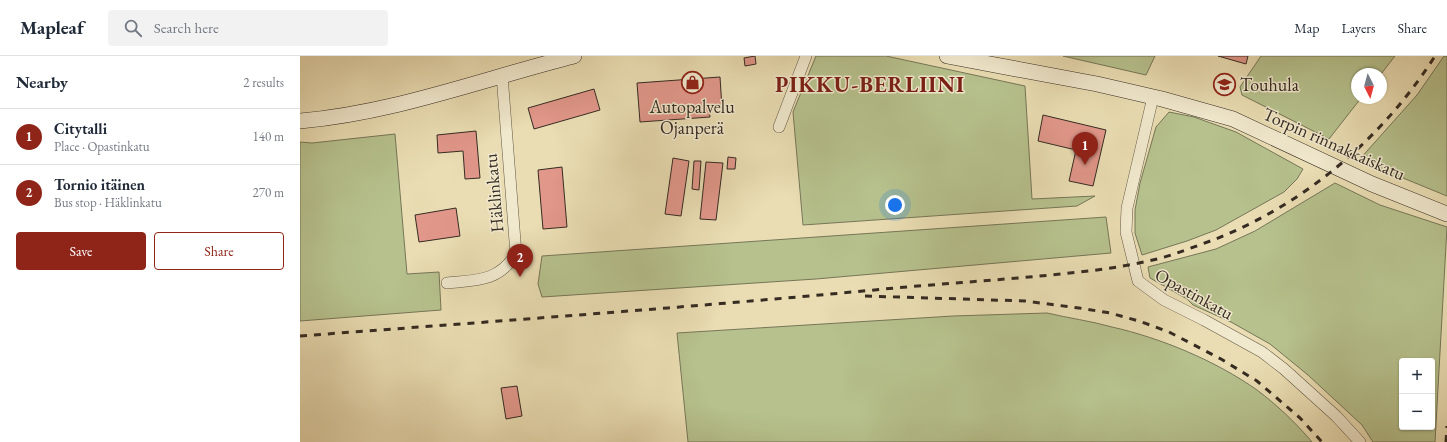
<!DOCTYPE html>
<meta charset="utf-8">
<style>
:root{--surface:#fff;--page:#f2f2f3;--text:#1f2937;--muted:#747a83;--line:#e0e1e3;--accent:#8f2418}
body{margin:0;font-family:"EB Garamond",serif;background:var(--page);color:var(--text)}
.controls{position:absolute;right:12px;bottom:12px;display:grid;overflow:hidden;border-radius:4px;box-shadow:0 1px 3px #0004}
.controls button{width:36px;height:36px;display:grid;place-items:center;padding:0;border:0;border-bottom:1px solid var(--line);background:var(--surface);color:var(--text);font:20px sans-serif}
.compass{position:absolute;left:1051px;top:12px;width:36px;height:36px;border-radius:50%;background:var(--surface);box-shadow:0 1px 3px #0004;rotate:174deg}
.you{position:absolute;left:595px;top:149px;width:14px;height:14px;margin:-10px;border:3px solid #fff;border-radius:50%;background:#1a73e8;box-shadow:0 0 0 6px #1a73e833}
.badge{display:grid;place-items:center;width:26px;height:26px;border-radius:50%;background:var(--accent);color:#fff;font-size:13px;font-weight:700}
.pin{position:absolute;translate:-50% -33px;filter:drop-shadow(0 1px 2px #0008)}
.pin::after{content:'';position:absolute;top:21px;width:14px;height:12px;background:inherit;clip-path:polygon(0 0,100% 0,50% 100%)}
.list{margin:0;padding:0;list-style:none}
h2{display:flex;justify-content:space-between;align-items:center;height:52px;margin:0;padding:0 16px;font-size:17px}
h2 small{font-size:13px;font-weight:400;color:var(--muted)}
.list li{display:grid;grid-template-columns:26px 1fr auto;gap:12px;align-items:center;box-sizing:border-box;height:56px;padding:0 16px;border-top:1px solid var(--line)}
.list b{display:block;font-size:15px;white-space:nowrap}
.list p{margin:0;font-size:13px;white-space:nowrap;color:var(--muted)}
.list em{font-size:13px;font-style:normal;color:var(--muted)}
.actions{display:flex;gap:8px;padding:12px 16px}
.actions a{flex:1;padding:9px 0;border:1px solid var(--accent);border-radius:4px;text-align:center;font-size:14px;color:var(--accent)}
.actions .main{background:var(--accent);color:#fff}
.icon{flex:none;width:22px;height:22px;fill:none;stroke:currentColor;stroke-width:2;stroke-linecap:round;stroke-linejoin:round}
.map{position:relative;flex:none;width:1147px;height:386px;overflow:hidden}
header{display:flex;align-items:center;gap:24px;box-sizing:border-box;height:56px;padding:0 20px;background:var(--surface);border-bottom:1px solid var(--line)}
header strong{font-size:19px}
nav{display:flex;gap:22px;margin-inline-start:auto;font-size:14px}
.search{width:280px;height:36px;background:var(--page);display:flex;align-items:center;gap:10px;box-sizing:border-box;padding:0 14px;border-radius:4px;color:var(--muted);font-size:15px}
main{display:flex}
aside{flex:1;background:var(--surface)}
.map>svg:first-child{display:block}
.green{fill:#b6c18d;stroke:#767658;fill-rule:evenodd}
.building{fill:#e1978a;stroke:#352b22}
.lines{fill:none;stroke-linecap:round;stroke-linejoin:round}
.street-casing{stroke:#625846;stroke-width:12}
.secondary-casing{stroke:#352b22;stroke-width:16}
.street{stroke:#f1e9ce;stroke-width:11}
.secondary{stroke:#f1e9ce;stroke-width:15}
.rail{stroke:#352b22;stroke-width:3;stroke-dasharray:7 7;stroke-linecap:butt}
.labels{text-anchor:middle;stroke-width:3;stroke-linejoin:round;paint-order:stroke}
.poi-label{font-size:18px;fill:#352b22;stroke:#f1e9ce;text-anchor:start}
.street-label{font-size:18px;fill:#352b22;stroke:#f1e9ce}
.district-label{font-size:22px;font-weight:bold;letter-spacing:1px;fill:#7a1f14;stroke:#f1e9ce}
</style>
<header>
<strong>Mapleaf</strong>
<div class="search"><svg class="icon" aria-label="search" viewBox="0 0 24 24"><circle cx="10" cy="10" r="6"/><path d="M15 15l6 6"/></svg>Search here</div>
<nav><a>Map</a><a>Layers</a><a>Share</a></nav>
</header>
<main>
<aside>
<h2>Nearby<small>2 results</small></h2>
<ul class="list">
<li><span class="badge">1</span><div><b>Citytalli</b><p>Place · Opastinkatu</p></div><em>140 m</em></li>
<li><span class="badge">2</span><div><b>Tornio itäinen</b><p>Bus stop · Häklinkatu</p></div><em>270 m</em></li>
</ul>
<div class="actions"><a class="main">Save</a><a>Share</a></div>
</aside>
<div class="map">
<svg width="1147" height="386" viewBox="0 0 1147 386">
<rect width="100%" height="100%" fill="#eaddb3"/>
<filter id="stains"><feTurbulence type="fractalNoise" baseFrequency=".005" numOctaves="4"/><feColorMatrix values="0 0 0 0 .2 0 0 0 0 .09 0 0 0 0 .02 0 0 0 .5 -.17"/></filter>
<radialGradient id="worn" r=".72"><stop offset=".6" stop-color="#630" stop-opacity="0"/><stop offset="1" stop-color="#630" stop-opacity=".3"/></radialGradient>
<g class="green">
<path d="M516 0H586L725 30 732 143 795 140 777 150 503 169 493 56Z"/>
<path d="M763 0H855L846 19Z"/>
<path d="M961 0H1095L1081 18H1057V42H1061L1029 83 942 39 940 31Z"/>
<path d="M1144 0H1147V140L1059 104 1117 39Z"/>
<path d="M869 56 894 61 936 76 1003 113 997 123 984 136 916 174 887 185 842 199 835 177V154L840 127 856 71Z"/>
<path d="M95 78 107 218 139 216 141 254 0 265V86L12 87Z"/>
<path d="M1035 127 1080 149 1147 171 1135 386H1073L1062 369 1008 319 970 288 931 266 893 249 887 243 850 222 848 211 916 193 955 175ZM1102 305H1132V371H1102Z"/>
<path d="M806 161 811 197 516 223 242 241 238 228 242 200Z"/>
<path d="M747 257C768 262 791 265 812 271 861 282 916 305 957 334 977 349 996 367 1012 386H388L377 277 653 260Z"/>
</g>
<g class="building">
<path d="M455 0 456 8 445 10 444 2Z"/>
<path d="M918 0H948L946 8Z"/>
<path d="M420 21 422 52 409 53 410 61 340 66 337 27Z"/>
<path d="M294 33 300 54 234 73 228 52Z"/>
<path d="M743 59 806 74 793 130 769 125 776 94 738 85Z"/>
<path d="M176 75 180 122 165 123 163 95 138 97 137 79Z"/>
<path d="M428 101 436 102 435 113H427Z"/>
<path d="M373 102 389 105 381 160 365 158Z"/>
<path d="M394 105H401L399 134 392 133Z"/>
<path d="M406 106 423 107 416 164 400 163Z"/>
<path d="M262 111 267 171 243 173 238 114Z"/>
<path d="M156 152 160 180 119 186 115 159Z"/>
<path d="M217 330 222 360 206 363 201 332Z"/>
</g>
<g class="lines">
<defs>
<g id="street">
<path d="M853 41 827 152 826 176 838 225 864 244 904 264 962 296 984 313 1036 360 1060 386"/>
<path d="M479 71 506 0"/>
<path d="M147 227C177 224 198 226 216 198L202 19"/>
</g>
<g id="secondary">
<path d="M647 0 797 28 862 43 933 63 1072 128 1147 158"/>
<path d="M0 65C94 57 183 23 274 0"/>
</g>
</defs>
<use href="#street" class="street-casing"/>
<use href="#secondary" class="secondary-casing"/>
<use href="#street" class="street"/>
<use href="#secondary" class="secondary"/>
<g class="rail">
<path d="M565 240 725 245 779 252 810 257 839 265 869 276 921 303 957 325 1000 362 1022 386"/>
<path d="M0 280C198 265 397 251 595 232 640 228 684 225 729 221 773 217 818 213 861 202 879 197 896 190 913 184 1004 149 1083 82 1135 0"/>
<path d="M1146 386 1147 370"/>
</g>
</g>
<defs>
<symbol id="shop-ring" viewBox="-11 -11 22 22"><circle r="9.5" fill="#f1e9ce" stroke="#8f2418" stroke-width="1.5"/><path d="M-5-2.5h2.3a2.7 3.5 0 0 1 5.4 0H5L5.5 6h-11ZM-1.5-2.5h3a1.5 2.3 0 0 0-3 0Z" fill="#8f2418"/></symbol>
<symbol id="school-ring" viewBox="-11 -11 22 22"><circle r="9.5" fill="#f1e9ce" stroke="#8f2418" stroke-width="1.5"/><path d="M0-5L7-2L0 1L-7-2ZM-4 1L0 2.5L4 1V4Q0 6-4 4Z" fill="#8f2418"/></symbol>
</defs>
<g fill-rule="evenodd">
<use href="#shop-ring" x="380" y="14" width="25" height="25"/>
<use href="#school-ring" x="912" y="16" width="25" height="25"/>
</g>
<g class="labels">
<g class="poi-label">
<text x="940" y="35">Touhula</text>
<text x="392" y="57" text-anchor="middle">Autopalvelu<tspan x="392" dy="21">Ojanperä</tspan></text>
</g>
<g class="street-label">
<text transform="translate(1034 88) rotate(24)" y="6">Torpin rinnakkaiskatu</text>
<text transform="translate(194 137) rotate(-95)" y="6">Häklinkatu</text>
<text transform="translate(894 238) rotate(29)" y="6">Opastinkatu</text>
</g>
<g class="district-label">
<text x="570" y="36">PIKKU-BERLIINI</text>
</g>
</g>
<rect width="100%" height="100%" filter="url(#stains)"/>
<rect width="100%" height="100%" fill="url(#worn)"/>
</svg>
<div class="controls">
<button>+</button>
<button>−</button>
</div>
<svg class="compass" viewBox="-18 -18 36 36"><path d="M0-13l5 13h-10z" fill="#e53935"/><path d="M0 13l5-13h-10z" fill="#747a83"/></svg>
<div class="you"></div>
<div class="pin badge" style="left:785px;top:109px">1</div>
<div class="pin badge" style="left:220px;top:221px">2</div>
</div>
</main>
